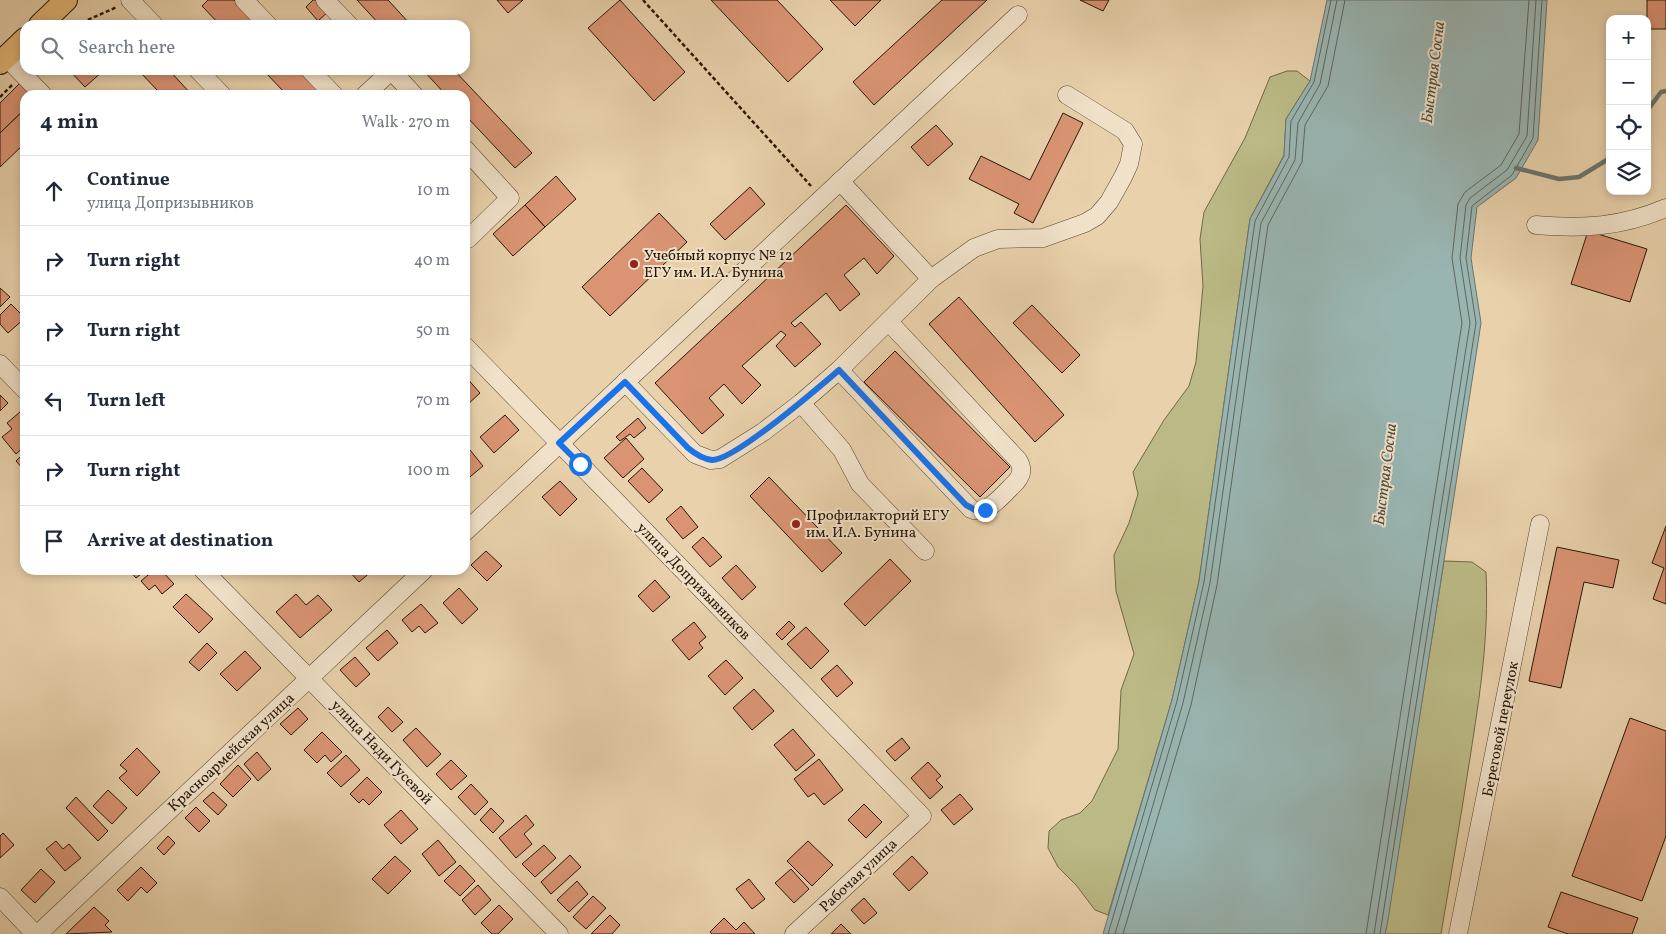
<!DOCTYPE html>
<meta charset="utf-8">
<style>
:root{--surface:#fff;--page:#f6f6f7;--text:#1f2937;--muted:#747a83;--line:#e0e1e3}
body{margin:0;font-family:Vollkorn,serif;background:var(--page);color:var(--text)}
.controls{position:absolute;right:15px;top:15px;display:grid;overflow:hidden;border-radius:10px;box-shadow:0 2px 8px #0003}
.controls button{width:45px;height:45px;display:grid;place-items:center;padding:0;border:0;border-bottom:1px solid var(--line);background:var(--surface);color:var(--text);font:25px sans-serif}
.stop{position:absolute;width:15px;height:15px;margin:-11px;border:4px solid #1a73e8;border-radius:50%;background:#fff}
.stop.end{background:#1a73e8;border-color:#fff;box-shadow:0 1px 5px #0008}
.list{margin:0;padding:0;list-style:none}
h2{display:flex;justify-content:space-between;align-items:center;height:65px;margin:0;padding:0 20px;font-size:21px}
h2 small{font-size:16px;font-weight:400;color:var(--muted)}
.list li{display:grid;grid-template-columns:32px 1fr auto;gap:15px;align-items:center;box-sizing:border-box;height:70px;padding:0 20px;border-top:1px solid var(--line)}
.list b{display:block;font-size:19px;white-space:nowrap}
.list p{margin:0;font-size:16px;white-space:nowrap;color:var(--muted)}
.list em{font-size:16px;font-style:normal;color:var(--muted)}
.icon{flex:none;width:28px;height:28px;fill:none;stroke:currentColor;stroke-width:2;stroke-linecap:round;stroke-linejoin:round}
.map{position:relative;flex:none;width:1666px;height:934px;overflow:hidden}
.search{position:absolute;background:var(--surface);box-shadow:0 2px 8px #0003;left:20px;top:20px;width:450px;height:55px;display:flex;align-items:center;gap:12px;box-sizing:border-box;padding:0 18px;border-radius:15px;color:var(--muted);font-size:19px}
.panel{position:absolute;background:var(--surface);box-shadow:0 2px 8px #0003;left:20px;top:90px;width:450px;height:485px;border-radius:15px}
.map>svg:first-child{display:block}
.green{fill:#bbba86;stroke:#716846}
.water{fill:#99b5b2;stroke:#6b756d}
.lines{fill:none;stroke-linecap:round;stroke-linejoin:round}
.shore{stroke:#60665c;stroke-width:1}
.stream{stroke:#6b756d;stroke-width:4.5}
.building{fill:#da9474;stroke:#271605}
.minor-casing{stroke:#57452e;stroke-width:19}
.major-casing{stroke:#271605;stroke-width:24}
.path{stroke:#271605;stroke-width:2.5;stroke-dasharray:4 2.5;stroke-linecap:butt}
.minor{stroke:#f0e1c8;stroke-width:18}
.major{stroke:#e4b876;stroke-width:22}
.route{stroke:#1a73e8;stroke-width:6}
.poi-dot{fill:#8f2418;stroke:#f0e1c8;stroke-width:2}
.labels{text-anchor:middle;stroke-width:4;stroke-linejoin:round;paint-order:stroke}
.poi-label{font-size:15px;fill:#271605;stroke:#f0e1c8;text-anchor:start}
.street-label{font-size:15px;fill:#271605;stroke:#f0e1c8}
.water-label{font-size:16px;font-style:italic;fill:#4f4e42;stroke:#f0e1c8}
</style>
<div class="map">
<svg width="1666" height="934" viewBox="0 0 1666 934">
<rect width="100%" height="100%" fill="#e8d1ab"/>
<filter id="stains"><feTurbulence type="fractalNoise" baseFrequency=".004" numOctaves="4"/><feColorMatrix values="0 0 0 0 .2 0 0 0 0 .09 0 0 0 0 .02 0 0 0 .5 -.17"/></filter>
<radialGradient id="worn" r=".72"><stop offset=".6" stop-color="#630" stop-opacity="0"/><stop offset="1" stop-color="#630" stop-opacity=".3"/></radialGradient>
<g class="green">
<path d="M1287 71H1297L1310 81 1286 119 1284 155 1250 219 1199 581 1172 700 1108 915 1095 910 1076 885 1058 867 1048 848 1049 831 1061 820 1080 813 1092 801 1118 749 1121 690 1134 654 1116 591 1114 555 1129 523 1138 494 1133 472 1164 420 1189 386 1196 362 1203 286 1200 239 1204 212 1245 138 1270 77Z"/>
<path d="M1444 561 1472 562 1486 572C1489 639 1480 693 1470 758 1461 816 1451 875 1441 934H1385Z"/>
</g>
<path class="water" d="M1327 0H1547L1538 140 1516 178 1477 207 1471 258 1481 323 1388 920 1385 934H1103L1172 700 1199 581 1250 219 1284 156 1286 119 1310 81Z"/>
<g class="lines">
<g class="shore">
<path d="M1108 934 1177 701 1204 582 1255 221 1289 157 1291 121 1314 82 1331 0"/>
<path d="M1115 934 1183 703 1210 583 1261 223 1295 160 1298 123 1320 84 1337 0"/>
<path d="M1123 934 1191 705 1217 585 1268 225 1302 162 1305 125 1328 86 1345 0"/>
<path d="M1366 934 1462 323 1452 258 1458 204 1465 192 1501 165 1519 134 1529 0"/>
<path d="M1374 934 1470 323 1460 258 1466 205 1470 198 1507 170 1527 136 1536 0"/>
<path d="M1380 934 1476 323 1466 258 1472 206 1512 175 1533 138 1542 0"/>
</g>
<g class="stream">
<path d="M1647 111 1661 92 1666 91"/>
<path d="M1516 168 1559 179 1579 177 1610 158"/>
</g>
</g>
<g class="building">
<path d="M208 0H234L258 25H220L202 6Z"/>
<path d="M313 0H321L330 10 318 21 306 7Z"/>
<path d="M357 0H388L411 25H380Z"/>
<path d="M497 0H523L508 13Z"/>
<path d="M620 0 685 72 654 101 588 28Z"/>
<path d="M711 0H777L823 49 788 82Z"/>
<path d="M830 0H881L855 26Z"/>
<path d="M942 0H987L874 105 853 82Z"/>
<path d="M1080 0H1109L1103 11Z"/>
<rect x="1647" y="0" width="19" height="29"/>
<path d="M69 70H104L85 87Z"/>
<path d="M138 70H169L192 95H158L160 93Z"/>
<path d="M263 70H301L326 95H287Z"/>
<path d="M423 70H454L532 153 515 168 465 115V95H446Z"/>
<path d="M20 83 32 95H25V109L0 133V103Z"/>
<path d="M25 109V143L0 167V133Z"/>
<path d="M1063 113 1083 123 1033 223 1014 213 1019 204 969 179 981 156 1030 180Z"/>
<path d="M936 125 953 144 928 166 911 147Z"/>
<path d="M556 176 576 199 545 227 525 205Z"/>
<path d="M750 187 765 204 725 240 710 224Z"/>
<path d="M525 205 545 227 513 256 493 234Z"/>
<path d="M846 205 894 256 877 274 864 258 844 275 860 294 840 311 826 293 791 323 795 327 801 322 821 344 795 367 776 346 786 335 781 331 742 366 761 385 742 404 724 384 709 398 724 415 702 434 655 383Z"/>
<path d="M659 213 687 242 610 316 582 287Z"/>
<path d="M1588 231 1647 249 1630 302 1571 284Z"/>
<path d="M0 288 10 297 0 307Z"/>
<path d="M959 297 1064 415 1035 442 929 324Z"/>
<path d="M11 304 25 318 8 333 0 324V315Z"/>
<path d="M1032 305 1080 355 1062 373 1013 323Z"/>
<path d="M895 351 1010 467 980 497 864 382Z"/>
<path d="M465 376 480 393 466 406 465 405Z"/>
<path d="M0 395 8 403 0 411Z"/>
<path d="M20 412 25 417V446L16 454 2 437 12 429 7 423Z"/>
<path d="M505 415 519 430 494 453 480 437Z"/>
<path d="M638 418 646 428 634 438 630 434 620 441 616 437Z"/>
<path d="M626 438 644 459 623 478 604 458Z"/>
<path d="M470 450 483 466 465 481V454Z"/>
<path d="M25 452V467L23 469 16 461Z"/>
<path d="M642 468 663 490 649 503 628 481Z"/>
<path d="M769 477 842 553 822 572 750 496Z"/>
<path d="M560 481 577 499 560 516 542 497Z"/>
<path d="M681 506 698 527 683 539 666 519Z"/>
<path d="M1666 526V604L1653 599 1664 568 1652 563Z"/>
<path d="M703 537 722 557 710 567 692 547Z"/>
<path d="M1557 547 1619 560 1613 588 1584 582 1561 688 1529 681Z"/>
<path d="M486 551 502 566 487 581 471 565Z"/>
<path d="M890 559 911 581 865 626 844 604Z"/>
<path d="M736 565 756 587 742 600 722 578Z"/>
<path d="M129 570H146L136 578Z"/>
<path d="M154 570H161L174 584 162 594 155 585 149 590 141 581Z"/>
<path d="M348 570H373L359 582Z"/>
<path d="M655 580 670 597 653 612 638 596Z"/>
<path d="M459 588 478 609 462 624 443 603Z"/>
<path d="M186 594 213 619 199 633 173 607Z"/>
<path d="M296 594 306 605 318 595 332 610 300 638 276 612Z"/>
<path d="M421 604 438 623 425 633 419 626 412 632 402 620Z"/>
<path d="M789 621 795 627 782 640 776 634Z"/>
<path d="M694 622 706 637 699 643 703 648 689 660 672 640Z"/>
<path d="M806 627 829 651 811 669 787 644Z"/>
<path d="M387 630 398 643 378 661 366 648Z"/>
<path d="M207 643 217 653 199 671 189 662Z"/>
<path d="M245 651 261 668 237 691 220 674Z"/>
<path d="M355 657 370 674 356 687 340 670Z"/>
<path d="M726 660 743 678 725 695 708 676Z"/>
<path d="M837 665 853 683 837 697 821 679Z"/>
<path d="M754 689 774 711 752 730 733 708Z"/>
<path d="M388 707 403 722 392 732 378 717Z"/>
<path d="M298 708 308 719 291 735 280 724Z"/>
<path d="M1630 718 1666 731V836L1642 901 1572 876Z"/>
<path d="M416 728 441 754 427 767 403 740Z"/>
<path d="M793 729 815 755 796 771 774 745Z"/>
<path d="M322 732 342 752 331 762 325 755 317 763 304 750Z"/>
<path d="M902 738 910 748 895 761 886 751Z"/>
<path d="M137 748 160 772 137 796 119 778 127 771 120 765Z"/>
<path d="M257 752 271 769 258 781 244 764Z"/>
<path d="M346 755 360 770 341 787 327 773Z"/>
<path d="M819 759 843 790 824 805 814 793 808 797 794 779Z"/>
<path d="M451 760 467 776 451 790 436 774Z"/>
<path d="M928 762 941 776 936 780 943 787 930 799 911 778Z"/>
<path d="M238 765 251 779 233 797 220 784Z"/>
<path d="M367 777 382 792 369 805 363 799 359 803 350 794Z"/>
<path d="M471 784 488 802 475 815 458 797Z"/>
<path d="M108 790 127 808 112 824 93 806Z"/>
<path d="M213 792 227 805 218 815 203 801Z"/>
<path d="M960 794 973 809 954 825 941 810Z"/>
<path d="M76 797 108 831 98 841 66 808Z"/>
<path d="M864 804 882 822 866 838 848 820Z"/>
<path d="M196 807 210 821 199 832 185 818Z"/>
<path d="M491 808 504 821 493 833 480 820Z"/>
<path d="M401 810 418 829 401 844 384 825Z"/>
<path d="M526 815 534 825 524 834 532 844 516 858 499 838Z"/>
<path d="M3 833 14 845 0 858V836Z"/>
<path d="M168 836 175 843 164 855 157 848Z"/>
<path d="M438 840 456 862 439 876 422 854Z"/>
<path d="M56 841 63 849 69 844 81 858 65 871 46 849Z"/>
<path d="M808 841 833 865 812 886 787 861Z"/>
<path d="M544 845 556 858 535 877 522 864Z"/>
<path d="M570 855 581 867 551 894 541 882Z"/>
<path d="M395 856 411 871 388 894 372 879Z"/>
<path d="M912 856 928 873 909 891 893 874Z"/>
<path d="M460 865 475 881 460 896 444 881Z"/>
<path d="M141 867 157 883 147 893 141 887 128 901 117 890Z"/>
<path d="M41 869 55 882 35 903 21 890Z"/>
<path d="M791 869 809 889 794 903 775 883Z"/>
<path d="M749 879 765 899 752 909 736 889Z"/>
<path d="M577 881 588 894 569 912 557 900Z"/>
<path d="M478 885 491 900 475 915 462 900Z"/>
<path d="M1561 892 1638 918 1632 934H1568L1548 927Z"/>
<path d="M593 896 606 908 586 929 573 917Z"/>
<path d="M864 898 877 913 864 924 851 910Z"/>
<path d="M499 905 513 919 498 934H492L481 923Z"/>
<path d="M94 907 109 921 105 925 112 932 66 934Z"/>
<path d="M610 915 620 925 612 934H591Z"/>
<path d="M724 918 736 930 744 922 755 934H712L710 932Z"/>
<path d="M841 924 851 934H831Z"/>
</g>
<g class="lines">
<defs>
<g id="minor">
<path d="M130 0 154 25"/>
<path d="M244 0 268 25"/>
<path d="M325 0 349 25"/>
<path d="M6 57 43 95"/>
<path d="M198 70 222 95"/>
<path d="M310 70 334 95"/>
<path d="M391 70 414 95"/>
<path d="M365 95 391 71"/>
<path d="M465 149 510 198 468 239"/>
<path d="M840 181 931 279"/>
<path d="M1536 225C1584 229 1621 227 1666 208"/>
<path d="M465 346 922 816 794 934"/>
<path d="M0 364 25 390"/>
<path d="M839 370 971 509C987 517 1005 492 1016 482 1022 475 1023 468 1018 460L889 322"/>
<path d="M625 382 695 454 711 460 720 459 763 432 801 403 839 370 931 279 974 248 998 239 1043 238 1085 223 1097 216 1109 202 1123 177 1129 164 1133 144 1125 131 1067 95"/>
<path d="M801 403 842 450 860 484 925 551"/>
<path d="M465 532 1018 15"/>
<path d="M203 570 559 934"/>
<path d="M0 897 35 934"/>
<path d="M38 934 424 570"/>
<path d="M1458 934 1540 524"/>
</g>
<g id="major">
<path d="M40 25 66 0"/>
<path d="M0 63 25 39"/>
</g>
</defs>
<use href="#minor" class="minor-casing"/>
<use href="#major" class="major-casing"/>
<g class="path">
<path d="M643 0 811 186"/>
<path d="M76 25 117 7"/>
<path d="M0 97 12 85"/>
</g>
<use href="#minor" class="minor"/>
<use href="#major" class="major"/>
</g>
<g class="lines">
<path class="route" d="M580 464 559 443 625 382 688 448C694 453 703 459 712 460 734 461 819 387 839 370L966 505 977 511 985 510"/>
</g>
<g class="poi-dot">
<circle cx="634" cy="264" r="5"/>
<circle cx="796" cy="524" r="5"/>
</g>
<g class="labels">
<g class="poi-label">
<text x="644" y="260">Учебный корпус № 12<tspan x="644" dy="17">ЕГУ им. И.А. Бунина</tspan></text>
<text x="806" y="520">Профилакторий ЕГУ<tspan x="806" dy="17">им. И.А. Бунина</tspan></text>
</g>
<g class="street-label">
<text transform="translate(694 581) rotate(46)" y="5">улица Допризывников</text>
<text transform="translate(1500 729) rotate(-79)" y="5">Береговой переулок</text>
<text transform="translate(231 752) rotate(-43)" y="5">Красноармейская улица</text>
<text transform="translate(382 752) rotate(46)" y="5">улица Нади Гусевой</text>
<text transform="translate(858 875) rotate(-43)" y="5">Рабочая улица</text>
</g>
<g class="water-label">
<text transform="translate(1432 72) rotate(-83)" y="6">Быстрая Сосна</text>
<text transform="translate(1384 474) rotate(-83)" y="6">Быстрая Сосна</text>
</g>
</g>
<rect width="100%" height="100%" filter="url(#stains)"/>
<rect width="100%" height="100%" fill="url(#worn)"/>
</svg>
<div class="controls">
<button>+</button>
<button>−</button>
<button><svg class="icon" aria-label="locate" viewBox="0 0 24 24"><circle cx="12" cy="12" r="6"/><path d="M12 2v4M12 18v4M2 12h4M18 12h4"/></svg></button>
<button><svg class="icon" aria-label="layers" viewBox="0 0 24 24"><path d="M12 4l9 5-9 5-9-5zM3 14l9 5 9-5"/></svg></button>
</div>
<div class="stop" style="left:580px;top:464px"></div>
<div class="stop end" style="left:985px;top:510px"></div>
<div class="search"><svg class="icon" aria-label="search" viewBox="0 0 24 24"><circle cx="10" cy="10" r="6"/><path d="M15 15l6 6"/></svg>Search here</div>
<section class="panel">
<h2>4 min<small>Walk · 270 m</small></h2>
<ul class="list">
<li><svg class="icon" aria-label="ahead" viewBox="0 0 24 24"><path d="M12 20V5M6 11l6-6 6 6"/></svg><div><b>Continue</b><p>улица Допризывников</p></div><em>10 m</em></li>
<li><svg class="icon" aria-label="right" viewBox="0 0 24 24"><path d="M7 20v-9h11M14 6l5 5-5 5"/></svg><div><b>Turn right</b></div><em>40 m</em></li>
<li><svg class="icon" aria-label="right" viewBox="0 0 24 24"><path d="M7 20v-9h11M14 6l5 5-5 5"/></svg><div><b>Turn right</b></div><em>50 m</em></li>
<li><svg class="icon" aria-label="left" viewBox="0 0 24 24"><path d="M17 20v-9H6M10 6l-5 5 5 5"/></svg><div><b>Turn left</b></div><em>70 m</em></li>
<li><svg class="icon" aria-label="right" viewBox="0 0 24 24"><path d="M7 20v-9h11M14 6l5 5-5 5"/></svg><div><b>Turn right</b></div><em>100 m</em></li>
<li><svg class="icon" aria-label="arrive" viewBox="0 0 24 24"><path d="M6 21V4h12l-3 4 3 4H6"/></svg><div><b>Arrive at destination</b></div></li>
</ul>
</section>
</div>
